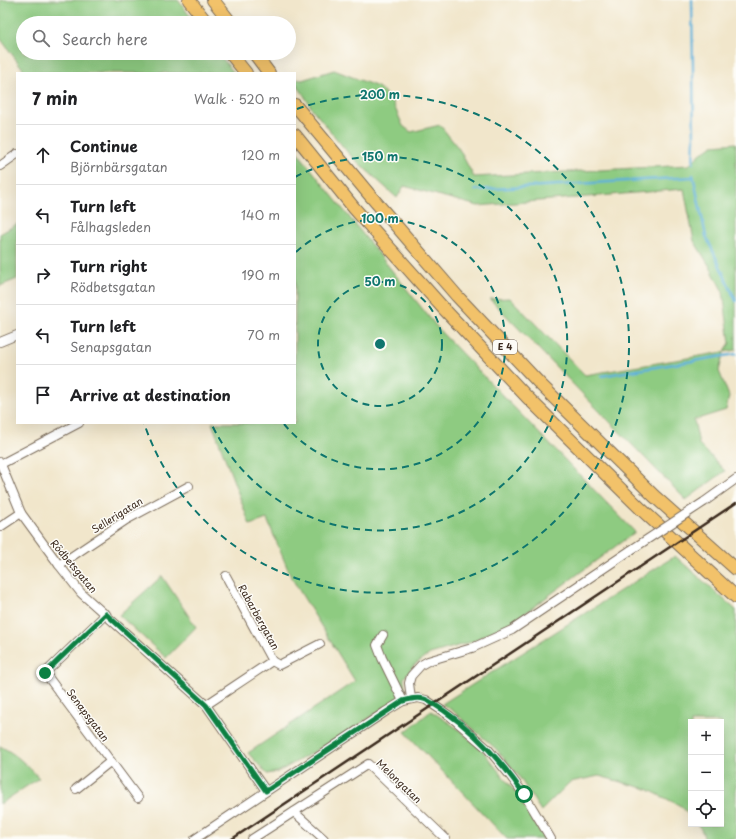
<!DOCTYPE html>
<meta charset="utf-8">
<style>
:root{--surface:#fff;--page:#f2f2f2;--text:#202124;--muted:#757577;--line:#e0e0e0}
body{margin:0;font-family:"Playpen Sans",sans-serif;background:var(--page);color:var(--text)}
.controls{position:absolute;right:12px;bottom:12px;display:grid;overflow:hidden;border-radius:0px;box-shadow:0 4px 16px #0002}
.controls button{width:36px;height:36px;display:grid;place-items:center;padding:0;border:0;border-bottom:1px solid var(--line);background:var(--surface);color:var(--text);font:20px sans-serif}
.stop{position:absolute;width:12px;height:12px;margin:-9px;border:3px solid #0b8043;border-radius:50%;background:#fff}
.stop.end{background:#0b8043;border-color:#fff;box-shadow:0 1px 4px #0008}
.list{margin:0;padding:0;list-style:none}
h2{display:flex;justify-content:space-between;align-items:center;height:52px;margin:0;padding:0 16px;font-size:17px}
h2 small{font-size:13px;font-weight:400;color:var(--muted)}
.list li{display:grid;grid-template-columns:26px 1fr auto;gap:12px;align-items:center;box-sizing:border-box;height:60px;padding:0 16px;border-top:1px solid var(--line)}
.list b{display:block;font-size:15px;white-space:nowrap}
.list p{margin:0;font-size:13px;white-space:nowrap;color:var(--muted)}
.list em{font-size:13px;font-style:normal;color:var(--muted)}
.icon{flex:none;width:22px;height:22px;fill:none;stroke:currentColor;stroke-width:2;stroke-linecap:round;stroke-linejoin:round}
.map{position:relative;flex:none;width:736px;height:839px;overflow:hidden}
.search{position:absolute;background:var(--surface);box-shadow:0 4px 16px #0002;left:16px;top:16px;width:280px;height:44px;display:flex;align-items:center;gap:10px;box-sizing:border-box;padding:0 14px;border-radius:22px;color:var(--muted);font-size:15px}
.panel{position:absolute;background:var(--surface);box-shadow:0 4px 16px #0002;left:16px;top:72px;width:280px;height:352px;border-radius:0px}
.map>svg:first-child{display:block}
.green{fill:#8ecb81;stroke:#647a50}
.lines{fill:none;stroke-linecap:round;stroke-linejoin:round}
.stream{stroke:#5eb1da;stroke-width:2.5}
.minor-casing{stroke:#7b6c5b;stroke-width:10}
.highway-casing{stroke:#7b6c5b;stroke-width:14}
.minor{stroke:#fff;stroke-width:8}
.highway{stroke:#f2c26a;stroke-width:12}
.rail{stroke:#3b2a1e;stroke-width:2.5}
.minor-bridge-casing{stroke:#7b6c5b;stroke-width:10;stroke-linecap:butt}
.minor-bridge{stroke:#fff;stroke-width:8}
.route{stroke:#0b8043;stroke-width:5}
.ring{fill:none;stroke:#0f766e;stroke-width:2;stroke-dasharray:7 5}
.labels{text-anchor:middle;stroke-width:3;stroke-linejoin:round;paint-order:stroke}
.shield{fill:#fdfcf7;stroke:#75695f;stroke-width:1}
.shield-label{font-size:9px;font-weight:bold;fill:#3b2a1e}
.street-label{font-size:10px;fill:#3b2a1e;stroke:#fdfcf7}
.centre{fill:#0f766e;stroke:#fdfcf7;stroke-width:2}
.ring-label{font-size:12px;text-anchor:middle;font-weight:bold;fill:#0f766e;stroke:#fdfcf7;stroke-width:3;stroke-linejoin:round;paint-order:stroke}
</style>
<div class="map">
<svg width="736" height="839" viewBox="0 0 736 839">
<rect width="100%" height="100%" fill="#fdfcf7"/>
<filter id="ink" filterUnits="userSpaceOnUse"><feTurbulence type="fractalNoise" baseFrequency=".025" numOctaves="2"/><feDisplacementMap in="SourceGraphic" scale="8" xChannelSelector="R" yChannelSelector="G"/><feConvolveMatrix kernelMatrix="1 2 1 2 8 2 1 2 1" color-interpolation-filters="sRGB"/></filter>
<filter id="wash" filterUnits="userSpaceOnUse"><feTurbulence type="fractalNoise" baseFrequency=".012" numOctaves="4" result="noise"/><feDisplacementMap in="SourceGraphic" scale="16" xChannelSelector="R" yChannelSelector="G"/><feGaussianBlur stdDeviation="0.9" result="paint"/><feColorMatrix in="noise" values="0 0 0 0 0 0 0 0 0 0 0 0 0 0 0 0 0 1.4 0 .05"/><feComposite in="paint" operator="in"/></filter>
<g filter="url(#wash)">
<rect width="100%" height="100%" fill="#f1e6cb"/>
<g class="green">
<path d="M0 0H178L195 23H23V53H218L234 73H26L0 38Z"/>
<path d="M334 70 378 87 391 99 403 126 411 132 440 125 459 149 474 177 689 165 700 154 713 145 736 143V350L724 352 719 371 729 396 726 410 694 420 699 444 725 471 686 500 490 299 510 298 585 375 724 352 730 343 723 292 709 265 694 241 684 189 478 206 404 186 397 198 349 154 313 110 295 81V79L302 80Z"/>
<path d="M295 149 441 332 635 532 517 619 471 642 430 654 414 665 404 678 405 695 335 740 278 772 267 774 248 753 355 681 291 577 267 519 250 525 212 423H295Z"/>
<path d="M17 224V279L0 286V234Z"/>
<path d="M675 556 736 610V839H705L701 829 697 824H721V722H691V817L681 806 647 789 599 776 570 782 541 811 518 775 496 749 452 710 442 704Z"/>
<path d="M162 576 196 627 166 658 119 615Z"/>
<path d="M431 711 457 728 482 750 516 793 544 839H507L405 732Z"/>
<path d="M0 746C16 754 27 765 39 778L0 804Z"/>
</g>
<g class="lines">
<g class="stream">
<path d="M692 0 694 139 693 163"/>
<path d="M693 175 706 236 736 301"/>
<path d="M475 190 693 177"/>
<path d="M601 376 736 354"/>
</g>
</g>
</g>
<g filter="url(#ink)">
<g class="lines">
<defs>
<g id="minor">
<path d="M0 166 17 154"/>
<path d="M0 342 17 335"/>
<path d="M0 462 21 513 59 565 81 593 206 705 266 791"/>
<path d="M1 464 79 423"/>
<path d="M704 502 736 479"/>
<path d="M0 527 21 513"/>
<path d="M59 565 126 520 189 486"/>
<path d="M106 614 45 673 138 798"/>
<path d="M383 635 377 645 382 658 403 701"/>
<path d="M272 661 279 665 320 644"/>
<path d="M411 699 409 683 411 676 421 665 428 661 472 648 512 630 631 550"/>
<path d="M206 705 272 661 226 576"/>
<path d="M76 789 111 761"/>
<path d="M294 812 324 839"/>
<path d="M195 839 385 712 403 701 418 698 426 700 450 716 488 749 508 773 524 794 551 839"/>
<path d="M252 839 368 764 446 839"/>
</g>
<g id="highway">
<path d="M189 0 207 23"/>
<path d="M213 0 231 23"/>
<path d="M230 53 246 73"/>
<path d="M254 53 269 73"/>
<path d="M295 105 368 193 457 296 541 385 654 496 736 569"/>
<path d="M295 135 354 208 444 309 527 397 641 509 736 597"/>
</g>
</defs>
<use href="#minor" class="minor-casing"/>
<use href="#highway" class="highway-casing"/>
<use href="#minor" class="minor"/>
<use href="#highway" class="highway"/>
<path class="rail" d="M232 839 736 503"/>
<defs>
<path id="minor-bridge" d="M631 550 704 502"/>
</defs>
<use href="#minor-bridge" class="minor-bridge-casing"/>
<use href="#minor-bridge" class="minor-bridge"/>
</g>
</g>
<g class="lines" filter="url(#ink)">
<path class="route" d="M45 673 106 614 206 705 266 791 403 701C410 699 417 697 424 699 431 701 437 707 443 710 475 732 502 762 524 794"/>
</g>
<g class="ring">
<circle cx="380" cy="344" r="62"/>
<path d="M296 252A125 125 0 1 1 284 424"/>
<path d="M295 177A187 187 0 1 1 211 423"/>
<path d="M297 109A249 249 0 1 1 144 423"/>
</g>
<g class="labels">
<rect class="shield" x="493" y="340" width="24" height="14" rx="3"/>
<g class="shield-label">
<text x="505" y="350">E 4</text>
</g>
<g class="street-label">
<text transform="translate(117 515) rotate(-32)" y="4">Sellerigatan</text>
<text transform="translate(74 566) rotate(50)" y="4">Rödbetsgatan</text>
<text transform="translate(259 617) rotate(61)" y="4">Rabarbergatan</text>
<text transform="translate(88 715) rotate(53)" y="4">Senapsgatan</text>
<text transform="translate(399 781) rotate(44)" y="4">Melongatan</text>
</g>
</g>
<circle cx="380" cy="344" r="6" class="centre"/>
<g class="ring-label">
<text x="380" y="99">200 m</text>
<text x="380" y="161">150 m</text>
<text x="380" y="223">100 m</text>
<text x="380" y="286">50 m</text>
</g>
</svg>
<div class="controls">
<button>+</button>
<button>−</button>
<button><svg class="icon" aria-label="locate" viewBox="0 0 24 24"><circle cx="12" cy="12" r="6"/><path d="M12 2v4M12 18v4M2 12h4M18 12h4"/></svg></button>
</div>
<div class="stop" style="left:524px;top:794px"></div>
<div class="stop end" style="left:45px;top:673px"></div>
<div class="search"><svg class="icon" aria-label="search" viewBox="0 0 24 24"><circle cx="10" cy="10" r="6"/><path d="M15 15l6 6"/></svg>Search here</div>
<section class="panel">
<h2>7 min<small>Walk · 520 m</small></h2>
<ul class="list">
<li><svg class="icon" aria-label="ahead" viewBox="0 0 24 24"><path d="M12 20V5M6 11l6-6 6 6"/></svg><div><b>Continue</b><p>Björnbärsgatan</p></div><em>120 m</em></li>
<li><svg class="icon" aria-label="left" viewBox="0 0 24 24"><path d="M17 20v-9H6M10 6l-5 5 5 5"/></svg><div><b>Turn left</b><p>Fålhagsleden</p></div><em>140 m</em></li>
<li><svg class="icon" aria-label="right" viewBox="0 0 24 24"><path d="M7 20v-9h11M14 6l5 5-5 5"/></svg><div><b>Turn right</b><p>Rödbetsgatan</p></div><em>190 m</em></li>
<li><svg class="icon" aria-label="left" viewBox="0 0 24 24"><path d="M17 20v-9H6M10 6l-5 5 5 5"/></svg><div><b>Turn left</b><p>Senapsgatan</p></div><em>70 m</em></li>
<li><svg class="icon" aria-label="arrive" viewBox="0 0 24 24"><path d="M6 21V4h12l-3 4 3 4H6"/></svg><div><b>Arrive at destination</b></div></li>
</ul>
</section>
</div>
